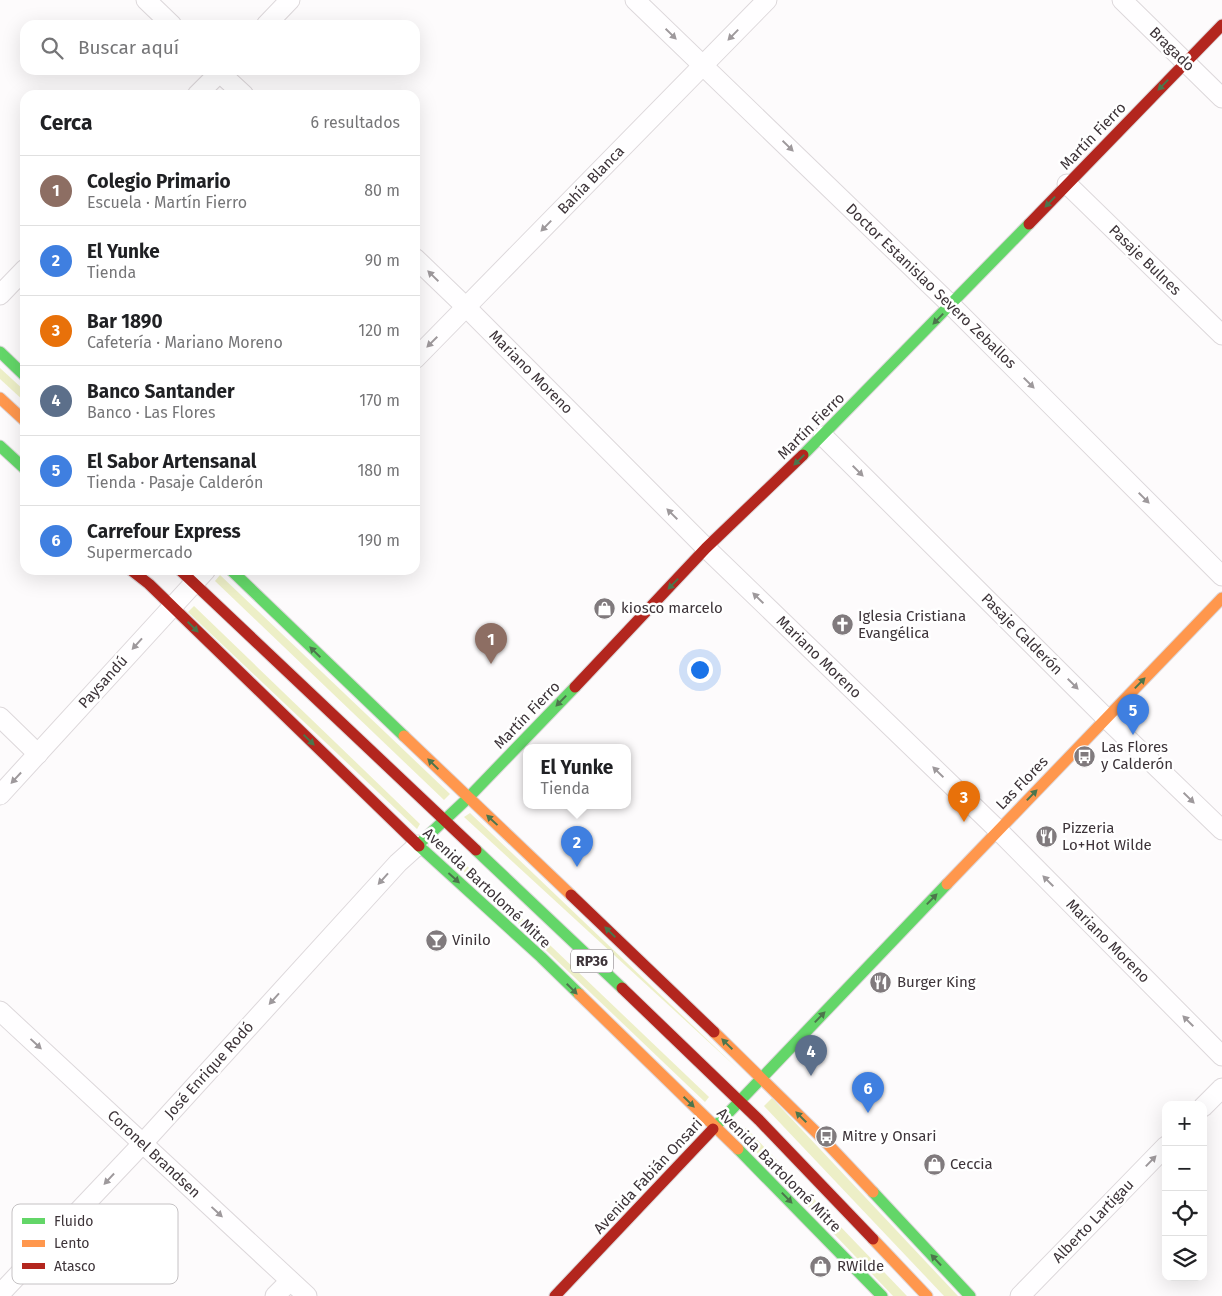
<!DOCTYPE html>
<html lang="es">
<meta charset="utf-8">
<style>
:root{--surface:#fff;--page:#f6f6f6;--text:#202124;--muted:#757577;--line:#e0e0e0;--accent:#807a7d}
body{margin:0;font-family:"Fira Sans",sans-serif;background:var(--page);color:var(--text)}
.controls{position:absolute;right:15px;bottom:15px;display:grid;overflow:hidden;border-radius:10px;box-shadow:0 5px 20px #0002}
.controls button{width:45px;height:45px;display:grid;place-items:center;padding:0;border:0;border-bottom:1px solid var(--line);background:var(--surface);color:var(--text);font:25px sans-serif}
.you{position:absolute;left:699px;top:669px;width:18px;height:18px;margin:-12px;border:4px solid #fff;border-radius:50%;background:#1a73e8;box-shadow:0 0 0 8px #1a73e833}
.badge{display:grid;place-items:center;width:32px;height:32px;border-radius:50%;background:var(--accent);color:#fff;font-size:16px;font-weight:700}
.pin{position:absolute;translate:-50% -41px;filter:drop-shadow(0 1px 2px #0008)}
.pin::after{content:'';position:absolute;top:26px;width:18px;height:15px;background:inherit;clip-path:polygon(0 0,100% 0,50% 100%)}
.popup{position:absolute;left:523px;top:744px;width:108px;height:65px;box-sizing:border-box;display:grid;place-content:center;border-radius:10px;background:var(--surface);filter:drop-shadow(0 1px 4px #0005);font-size:16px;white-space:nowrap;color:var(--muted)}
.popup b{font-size:19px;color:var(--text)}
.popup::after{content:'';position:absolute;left:50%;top:100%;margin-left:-10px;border:10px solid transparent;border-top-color:var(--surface)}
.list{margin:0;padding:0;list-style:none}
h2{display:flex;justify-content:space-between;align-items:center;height:65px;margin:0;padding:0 20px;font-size:21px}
h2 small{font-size:16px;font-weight:400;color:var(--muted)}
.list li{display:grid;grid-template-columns:32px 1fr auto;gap:15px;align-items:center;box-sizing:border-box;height:70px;padding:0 20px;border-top:1px solid var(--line)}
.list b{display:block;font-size:19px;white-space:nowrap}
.list p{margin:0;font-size:16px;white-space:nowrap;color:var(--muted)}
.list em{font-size:16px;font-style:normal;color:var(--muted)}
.icon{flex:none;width:28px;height:28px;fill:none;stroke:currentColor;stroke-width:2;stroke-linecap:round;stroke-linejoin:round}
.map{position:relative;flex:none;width:1222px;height:1296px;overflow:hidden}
.search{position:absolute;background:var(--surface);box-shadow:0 5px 20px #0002;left:20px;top:20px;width:400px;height:55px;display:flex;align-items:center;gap:12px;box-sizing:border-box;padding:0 18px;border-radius:15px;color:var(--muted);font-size:19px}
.panel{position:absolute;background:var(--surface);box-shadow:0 5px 20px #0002;left:20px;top:90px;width:400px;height:485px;border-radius:15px}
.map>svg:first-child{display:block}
.green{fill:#edefc7}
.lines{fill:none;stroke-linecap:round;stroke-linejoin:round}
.street-casing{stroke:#ddd8db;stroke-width:21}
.fast-casing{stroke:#ddd8db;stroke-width:13}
.slow-casing{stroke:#ddd8db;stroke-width:13}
.jam-casing{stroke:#ddd8db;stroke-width:13}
.street{stroke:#fffeff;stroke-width:19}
.fast{stroke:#63d668;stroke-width:11}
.slow{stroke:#ff974d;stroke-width:11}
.jam{stroke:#b3261e;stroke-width:11}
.oneway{fill:#9e999c}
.oneway2{fill:#4c754c}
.labels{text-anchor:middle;stroke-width:5;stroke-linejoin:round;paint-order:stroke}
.shield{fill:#fff;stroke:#777174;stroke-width:1}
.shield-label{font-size:14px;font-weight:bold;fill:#3d3439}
.street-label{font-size:15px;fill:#3d3439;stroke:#fff}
.poi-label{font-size:15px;fill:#3d3439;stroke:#fff;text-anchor:start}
.key{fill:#fff;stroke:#c5c2c4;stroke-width:1}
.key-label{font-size:14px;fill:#3d3439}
</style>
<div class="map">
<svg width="1222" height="1296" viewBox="0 0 1222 1296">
<rect width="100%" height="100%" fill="#fdfbfc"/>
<g class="green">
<path d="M0 368 25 391V402L0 379Z"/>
<path d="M220 575 450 794 444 800 215 581Z"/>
<path d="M194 606 420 824 417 829 188 612Z"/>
<path d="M470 813 738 1069 464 817Z"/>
<path d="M443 843 709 1097 705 1102 439 848Z"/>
<path d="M772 1098 958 1296H944L764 1106Z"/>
<path d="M746 1128 907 1296H893L739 1134Z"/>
</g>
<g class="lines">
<defs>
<g id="street">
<path d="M146 0 172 25"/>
<path d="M635 0 951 305 1222 576"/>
<path d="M1122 0 1222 98"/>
<path d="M266 25 290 0"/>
<path d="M217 70 244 95"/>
<path d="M197 95 222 70"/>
<path d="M1067 184 1222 335"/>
<path d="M415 258 467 308 706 548 998 830 1222 1056"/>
<path d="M0 295 25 269"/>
<path d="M415 359 767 0"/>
<path d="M823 436 1106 718 1222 830"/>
<path d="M0 717 38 754"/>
<path d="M0 795 206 570"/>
<path d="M0 1011 307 1296"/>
<path d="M1203 1107 1222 1088"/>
<path d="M0 1294 143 1143 398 863 418 845"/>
<path d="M275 1296 290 1281"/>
<path d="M1020 1296 1166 1146"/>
</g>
<g id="fast">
<path d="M0 352 25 376"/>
<path d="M0 446 25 469"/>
<path d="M803 455 1029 224"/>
<path d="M231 570 404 736"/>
<path d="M418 845 468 798 575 687"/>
<path d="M419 846 541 957 579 994"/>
<path d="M476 850 622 988"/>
<path d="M713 1129 947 884"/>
<path d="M738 1149 882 1296"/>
<path d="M873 1192 970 1296"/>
</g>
<g id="slow">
<path d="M0 398 25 421"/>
<path d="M404 736 571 895"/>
<path d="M947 884 1222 598"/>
<path d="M579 994 738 1149"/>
<path d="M714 1032 822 1138 873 1192"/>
<path d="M873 1239 927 1296"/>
</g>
<g id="jam">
<path d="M1029 224 1222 25"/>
<path d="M131 570 149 584 419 846"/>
<path d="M180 570 476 850"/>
<path d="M575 687 706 548 803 455"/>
<path d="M571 895 714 1032"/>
<path d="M622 988 759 1120 873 1239"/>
<path d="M555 1296 713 1129"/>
</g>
</defs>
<use href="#street" class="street-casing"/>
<use href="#fast" class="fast-casing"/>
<use href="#slow" class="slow-casing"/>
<use href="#jam" class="jam-casing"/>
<use href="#street" class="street"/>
<use href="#fast" class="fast"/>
<use href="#slow" class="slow"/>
<use href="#jam" class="jam"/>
</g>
<defs><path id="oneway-solid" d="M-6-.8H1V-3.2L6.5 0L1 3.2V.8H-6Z" transform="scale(1.25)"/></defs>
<g class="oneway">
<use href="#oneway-solid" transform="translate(671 34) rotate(44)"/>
<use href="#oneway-solid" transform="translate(733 35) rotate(134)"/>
<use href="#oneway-solid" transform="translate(788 146) rotate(44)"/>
<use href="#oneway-solid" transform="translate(546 226) rotate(134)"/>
<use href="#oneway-solid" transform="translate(433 276) rotate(-136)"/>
<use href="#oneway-solid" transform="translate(432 342) rotate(135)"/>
<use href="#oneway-solid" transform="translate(1029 383) rotate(45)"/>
<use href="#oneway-solid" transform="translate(858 471) rotate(45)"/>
<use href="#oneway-solid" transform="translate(1144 498) rotate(45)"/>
<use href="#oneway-solid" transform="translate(672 514) rotate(-135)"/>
<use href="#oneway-solid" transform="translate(758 598) rotate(-136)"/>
<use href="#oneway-solid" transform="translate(137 644) rotate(132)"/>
<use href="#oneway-solid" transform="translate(1073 684) rotate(45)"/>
<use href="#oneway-solid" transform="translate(938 772) rotate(-136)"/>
<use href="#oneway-solid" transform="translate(16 778) rotate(133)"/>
<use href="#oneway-solid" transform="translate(1189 798) rotate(44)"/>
<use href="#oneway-solid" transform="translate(383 879) rotate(132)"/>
<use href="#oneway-solid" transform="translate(1048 881) rotate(-135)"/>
<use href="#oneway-solid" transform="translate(274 999) rotate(132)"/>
<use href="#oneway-solid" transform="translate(1188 1021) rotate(-135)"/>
<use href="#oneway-solid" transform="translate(36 1044) rotate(43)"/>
<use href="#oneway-solid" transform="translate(1151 1161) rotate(-46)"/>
<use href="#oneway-solid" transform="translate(109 1179) rotate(133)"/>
<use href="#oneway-solid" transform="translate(217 1212) rotate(43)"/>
</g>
<g class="oneway2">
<use href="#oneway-solid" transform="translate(1163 85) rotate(134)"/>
<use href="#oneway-solid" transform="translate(1050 202) rotate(134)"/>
<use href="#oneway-solid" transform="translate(938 319) rotate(134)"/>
<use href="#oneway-solid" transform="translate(799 460) rotate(136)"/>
<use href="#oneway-solid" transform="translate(673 584) rotate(134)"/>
<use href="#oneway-solid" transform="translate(193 627) rotate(44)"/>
<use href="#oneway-solid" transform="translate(315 652) rotate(-136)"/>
<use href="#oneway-solid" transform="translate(1140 683) rotate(-46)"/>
<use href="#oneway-solid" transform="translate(561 701) rotate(134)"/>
<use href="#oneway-solid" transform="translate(309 740) rotate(44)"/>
<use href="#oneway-solid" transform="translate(433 764) rotate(-136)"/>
<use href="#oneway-solid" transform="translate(1032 795) rotate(-46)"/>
<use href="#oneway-solid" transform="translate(492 820) rotate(-137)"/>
<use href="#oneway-solid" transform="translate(454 878) rotate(42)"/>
<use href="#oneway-solid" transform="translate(932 899) rotate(-46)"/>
<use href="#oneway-solid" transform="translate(610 932) rotate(-136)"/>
<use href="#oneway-solid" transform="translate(572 989) rotate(45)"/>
<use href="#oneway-solid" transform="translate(820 1017) rotate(-46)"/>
<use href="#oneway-solid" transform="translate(727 1044) rotate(-136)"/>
<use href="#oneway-solid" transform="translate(689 1102) rotate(44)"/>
<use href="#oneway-solid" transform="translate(801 1117) rotate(-135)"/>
<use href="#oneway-solid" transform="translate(787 1198) rotate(46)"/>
<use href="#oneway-solid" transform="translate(936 1260) rotate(-133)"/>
</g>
<defs>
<symbol id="shop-disc" viewBox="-11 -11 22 22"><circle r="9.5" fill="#807a7d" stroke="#fff"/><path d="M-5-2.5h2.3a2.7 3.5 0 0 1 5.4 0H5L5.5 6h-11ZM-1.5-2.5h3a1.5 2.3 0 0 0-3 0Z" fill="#fff"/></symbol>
<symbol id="church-disc" viewBox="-11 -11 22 22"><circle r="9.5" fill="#807a7d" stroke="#fff"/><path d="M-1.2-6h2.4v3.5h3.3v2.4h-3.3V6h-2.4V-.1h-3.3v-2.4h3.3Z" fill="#fff"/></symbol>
<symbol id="bus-disc" viewBox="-11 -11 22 22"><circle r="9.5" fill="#807a7d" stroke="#fff"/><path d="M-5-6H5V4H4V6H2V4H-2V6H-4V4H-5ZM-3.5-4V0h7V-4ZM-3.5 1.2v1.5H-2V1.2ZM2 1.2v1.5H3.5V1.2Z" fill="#fff"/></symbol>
<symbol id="restaurant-disc" viewBox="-11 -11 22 22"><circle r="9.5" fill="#807a7d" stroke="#fff"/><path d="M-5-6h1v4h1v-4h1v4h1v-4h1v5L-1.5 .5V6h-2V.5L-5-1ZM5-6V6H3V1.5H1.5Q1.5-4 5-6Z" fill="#fff"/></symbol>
<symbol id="bar-disc" viewBox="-11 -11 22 22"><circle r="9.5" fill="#807a7d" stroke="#fff"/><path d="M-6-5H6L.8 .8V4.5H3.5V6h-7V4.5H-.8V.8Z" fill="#fff"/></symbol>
</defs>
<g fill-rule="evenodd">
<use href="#shop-disc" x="592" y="596" width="25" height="25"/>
<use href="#church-disc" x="830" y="612" width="25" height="25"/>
<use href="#bus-disc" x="1072" y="744" width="25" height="25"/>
<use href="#restaurant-disc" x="1034" y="824" width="25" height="25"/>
<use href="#bar-disc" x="424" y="928" width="25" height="25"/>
<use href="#restaurant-disc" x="868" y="970" width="25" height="25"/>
<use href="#bus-disc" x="814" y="1124" width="25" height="25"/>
<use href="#shop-disc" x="922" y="1152" width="25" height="25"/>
<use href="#shop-disc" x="808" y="1254" width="25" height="25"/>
</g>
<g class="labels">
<rect class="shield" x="571" y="949.5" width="42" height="23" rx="4"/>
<g class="shield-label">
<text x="592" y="966">RP36</text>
</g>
<g class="street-label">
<text transform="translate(1172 49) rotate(44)" y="5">Bragado</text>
<text transform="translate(1093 136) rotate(-46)" y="5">Martín Fierro</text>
<text transform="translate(591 180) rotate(-46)" y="5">Bahía Blanca</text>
<text transform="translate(1145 260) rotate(44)" y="5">Pasaje Bulnes</text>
<text transform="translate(931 286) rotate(44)" y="5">Doctor Estanislao Severo Zeballos</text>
<text transform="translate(531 372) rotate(45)" y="5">Mariano Moreno</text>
<text transform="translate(811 426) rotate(-45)" y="5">Martín Fierro</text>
<text transform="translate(1022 634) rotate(45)" y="5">Pasaje Calderón</text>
<text transform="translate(819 657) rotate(44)" y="5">Mariano Moreno</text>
<text transform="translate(103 682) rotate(-48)" y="5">Paysandú</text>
<text transform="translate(527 715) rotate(-46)" y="5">Martín Fierro</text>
<text transform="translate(1022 783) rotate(-46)" y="5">Las Flores</text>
<text transform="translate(487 888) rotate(43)" y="5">Avenida Bartolomé Mitre</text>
<text transform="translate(1108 941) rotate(45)" y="5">Mariano Moreno</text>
<text transform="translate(209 1070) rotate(-48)" y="5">José Enrique Rodó</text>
<text transform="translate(154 1154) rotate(43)" y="5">Coronel Brandsen</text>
<text transform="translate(779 1170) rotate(45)" y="5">Avenida Bartolomé Mitre</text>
<text transform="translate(648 1176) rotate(-47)" y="5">Avenida Fabián Onsari</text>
<text transform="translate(1093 1221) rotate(-46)" y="5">Alberto Lartigau</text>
</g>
<g class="poi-label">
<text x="621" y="613">kiosco marcelo</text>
<text x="858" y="621">Iglesia Cristiana<tspan x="858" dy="17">Evangélica</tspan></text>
<text x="1101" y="752">Las Flores<tspan x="1101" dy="17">y Calderón</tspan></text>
<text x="1062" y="833">Pizzeria<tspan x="1062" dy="17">Lo+Hot Wilde</tspan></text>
<text x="452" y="945">Vinilo</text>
<text x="897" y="987">Burger King</text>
<text x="842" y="1141">Mitre y Onsari</text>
<text x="950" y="1169">Ceccia</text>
<text x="837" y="1271">RWilde</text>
</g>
</g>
<rect x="12" y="1204" width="166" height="80" rx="8" class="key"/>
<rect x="22" y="1218" width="23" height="6" fill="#63d668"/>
<rect x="22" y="1240" width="23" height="7" fill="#ff974d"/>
<rect x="22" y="1263" width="23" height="6" fill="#b3261e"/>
<g class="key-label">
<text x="54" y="1226">Fluido</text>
<text x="54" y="1248">Lento</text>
<text x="54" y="1271">Atasco</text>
</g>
</svg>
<div class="controls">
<button>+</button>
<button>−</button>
<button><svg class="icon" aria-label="locate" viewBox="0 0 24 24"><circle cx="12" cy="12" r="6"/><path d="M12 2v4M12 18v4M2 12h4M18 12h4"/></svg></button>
<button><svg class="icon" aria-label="layers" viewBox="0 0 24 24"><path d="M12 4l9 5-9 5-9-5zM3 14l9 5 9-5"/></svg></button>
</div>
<div class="you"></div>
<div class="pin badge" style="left:491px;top:664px;background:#8d6e63">1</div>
<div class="pin badge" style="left:577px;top:867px;background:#3f7fe0">2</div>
<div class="popup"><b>El Yunke</b>Tienda</div>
<div class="pin badge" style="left:964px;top:822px;background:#e8710a">3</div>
<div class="pin badge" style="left:811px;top:1076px;background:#5c6f8a">4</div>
<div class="pin badge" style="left:1133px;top:735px;background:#3f7fe0">5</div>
<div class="pin badge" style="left:868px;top:1113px;background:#3f7fe0">6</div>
<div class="search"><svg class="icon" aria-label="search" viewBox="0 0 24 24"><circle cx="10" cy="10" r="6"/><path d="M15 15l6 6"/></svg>Buscar aquí</div>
<section class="panel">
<h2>Cerca<small>6 resultados</small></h2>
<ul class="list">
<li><span class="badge" style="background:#8d6e63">1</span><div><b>Colegio Primario</b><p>Escuela · Martín Fierro</p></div><em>80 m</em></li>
<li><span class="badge" style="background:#3f7fe0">2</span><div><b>El Yunke</b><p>Tienda</p></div><em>90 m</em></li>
<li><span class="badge" style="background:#e8710a">3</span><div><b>Bar 1890</b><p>Cafetería · Mariano Moreno</p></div><em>120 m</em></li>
<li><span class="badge" style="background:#5c6f8a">4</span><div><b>Banco Santander</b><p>Banco · Las Flores</p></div><em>170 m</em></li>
<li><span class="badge" style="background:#3f7fe0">5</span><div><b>El Sabor Artensanal</b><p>Tienda · Pasaje Calderón</p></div><em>180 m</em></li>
<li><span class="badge" style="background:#3f7fe0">6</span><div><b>Carrefour Express</b><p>Supermercado</p></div><em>190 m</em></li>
</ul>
</section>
</div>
